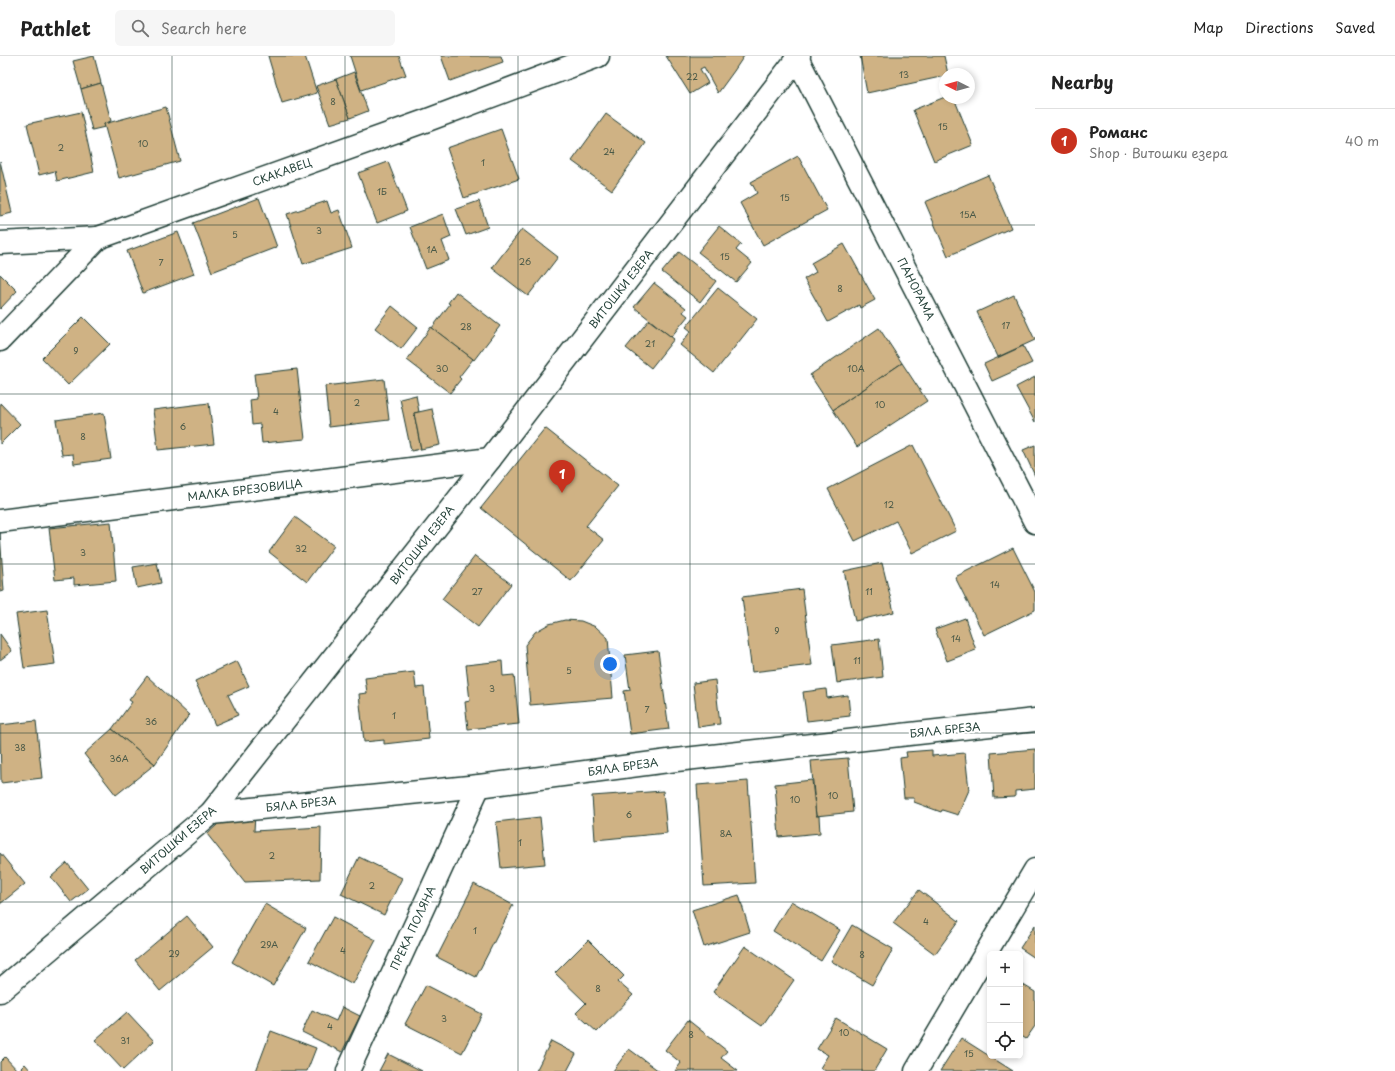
<!DOCTYPE html>
<meta charset="utf-8">
<style>
:root{--surface:#fff;--page:#f6f6f6;--text:#222;--muted:#767676;--line:#e0e0e0;--accent:#c8321e}
body{margin:0;font-family:"Playpen Sans",sans-serif;background:var(--page);color:var(--text)}
.controls{position:absolute;right:12px;bottom:12px;display:grid;overflow:hidden;border-radius:6px;box-shadow:0 2px 6px #0003}
.controls button{width:36px;height:36px;display:grid;place-items:center;padding:0;border:0;border-bottom:1px solid var(--line);background:var(--surface);color:var(--text);font:20px sans-serif}
.compass{position:absolute;left:939px;top:12px;width:36px;height:36px;border-radius:50%;background:var(--surface);box-shadow:0 2px 6px #0003;rotate:276deg}
.you{position:absolute;left:610px;top:608px;width:14px;height:14px;margin:-10px;border:3px solid #fff;border-radius:50%;background:#1a73e8;box-shadow:0 0 0 6px #1a73e833}
.badge{display:grid;place-items:center;width:26px;height:26px;border-radius:50%;background:var(--accent);color:#fff;font-size:13px;font-weight:700}
.pin{position:absolute;translate:-50% -33px;filter:drop-shadow(0 1px 2px #0008)}
.pin::after{content:'';position:absolute;top:21px;width:14px;height:12px;background:inherit;clip-path:polygon(0 0,100% 0,50% 100%)}
.list{margin:0;padding:0;list-style:none}
h2{display:flex;justify-content:space-between;align-items:center;height:52px;margin:0;padding:0 16px;font-size:17px}
h2 small{font-size:13px;font-weight:400;color:var(--muted)}
.list li{display:grid;grid-template-columns:26px 1fr auto;gap:12px;align-items:center;box-sizing:border-box;height:64px;padding:0 16px;border-top:1px solid var(--line)}
.list b{display:block;font-size:15px;white-space:nowrap}
.list p{margin:0;font-size:13px;white-space:nowrap;color:var(--muted)}
.list em{font-size:13px;font-style:normal;color:var(--muted)}
.icon{flex:none;width:22px;height:22px;fill:none;stroke:currentColor;stroke-width:2;stroke-linecap:round;stroke-linejoin:round}
.map{position:relative;flex:none;width:1035px;height:1015px;overflow:hidden}
header{display:flex;align-items:center;gap:24px;box-sizing:border-box;height:56px;padding:0 20px;background:var(--surface);border-bottom:1px solid var(--line)}
header strong{font-size:19px}
nav{display:flex;gap:22px;margin-inline-start:auto;font-size:14px}
.search{width:280px;height:36px;background:var(--page);display:flex;align-items:center;gap:10px;box-sizing:border-box;padding:0 14px;border-radius:6px;color:var(--muted);font-size:15px}
main{display:flex}
aside{flex:1;background:var(--surface)}
.map>svg:first-child{display:block}
.building{fill:#cfb284;stroke:#1f3d34}
.lines{fill:none;stroke-linecap:round;stroke-linejoin:round}
.minor-casing{stroke:#1f3d34;stroke-width:25}
.minor{stroke:#fff;stroke-width:22}
.grid{fill:none;stroke:#1f3d34;stroke-width:1;stroke-opacity:0.55}
.labels{text-anchor:middle;stroke-width:4;stroke-linejoin:round;paint-order:stroke}
.number-label{font-size:9px;fill:#4b5a48}
.street-label{font-size:11px;fill:#1f3d34;stroke:#fff}
</style>
<header>
<strong>Pathlet</strong>
<div class="search"><svg class="icon" aria-label="search" viewBox="0 0 24 24"><circle cx="10" cy="10" r="6"/><path d="M15 15l6 6"/></svg>Search here</div>
<nav><a>Map</a><a>Directions</a><a>Saved</a></nav>
</header>
<main>
<div class="map">
<svg width="1035" height="1015" viewBox="0 0 1035 1015">
<rect width="100%" height="100%" fill="#fff"/>
<filter id="ink" filterUnits="userSpaceOnUse"><feTurbulence type="fractalNoise" baseFrequency=".025" numOctaves="2"/><feDisplacementMap in="SourceGraphic" scale="8" xChannelSelector="R" yChannelSelector="G"/><feConvolveMatrix kernelMatrix="1 2 1 2 8 2 1 2 1" color-interpolation-filters="sRGB"/></filter>
<g filter="url(#ink)">
<g class="building">
<path d="M94 0 101 27 81 33 73 5Z"/>
<path d="M268 0H305L317 37 282 47Z"/>
<path d="M350 0H399L406 19 361 34Z"/>
<path d="M441 0H501L503 6 450 25Z"/>
<path d="M666 0H744L734 15 718 37 704 11 700 13 708 27 690 38Z"/>
<path d="M860 0H944L948 18H945V20L867 37Z"/>
<path d="M354 16 368 55 350 62 336 23Z"/>
<path d="M336 23 350 62 330 68 316 30Z"/>
<path d="M101 27 111 65 104 68 105 71 92 74 81 33Z"/>
<path d="M945 41 954 42 973 89 934 105 913 54Z"/>
<path d="M166 51 180 105 119 122 104 68Z"/>
<path d="M81 56 94 116 57 125 55 115 39 119 27 68Z"/>
<path d="M606 58 646 87 612 134 572 105Z"/>
<path d="M501 73 519 123 464 142 447 92Z"/>
<path d="M798 100 827 154 763 189 740 147 757 137 751 126Z"/>
<path d="M0 105 12 157 0 160Z"/>
<path d="M388 106 407 155 377 167 358 117Z"/>
<path d="M988 119 1011 172 948 200 925 146Z"/>
<path d="M259 142 277 191 212 216 193 167Z"/>
<path d="M327 145 331 157 339 154 352 192 303 208 287 158Z"/>
<path d="M479 145 488 171 466 179 456 153Z"/>
<path d="M443 158 451 181 442 185 449 204 426 213 410 171Z"/>
<path d="M719 170 741 188 736 194 752 207 736 226 698 196Z"/>
<path d="M522 173 558 201 528 240 492 212Z"/>
<path d="M178 176 194 218 143 237 127 195Z"/>
<path d="M844 188 875 244 860 252 859 249 828 266 804 223 816 216 811 207Z"/>
<path d="M679 196 716 225 700 246 662 216Z"/>
<path d="M0 218 17 235 0 253Z"/>
<path d="M654 227 686 252 683 256 688 260 671 281 634 251Z"/>
<path d="M718 232 757 263 714 317 680 289 691 275 686 271Z"/>
<path d="M456 236 500 270 474 304 432 272 450 248 448 247Z"/>
<path d="M1014 239 1035 284 998 301 977 256Z"/>
<path d="M392 250 418 271 401 293 375 272Z"/>
<path d="M83 261 110 288 68 329 42 302Z"/>
<path d="M649 264 674 283 651 312 626 292Z"/>
<path d="M431 271 473 303 459 321 461 323 450 337 407 304Z"/>
<path d="M879 272 902 307 833 354 810 319Z"/>
<path d="M1023 290 1032 307 992 325 984 308Z"/>
<path d="M902 307 927 345 857 391 833 354Z"/>
<path d="M297 313 305 383 262 387 260 368 252 369 250 344 257 343 254 318Z"/>
<path d="M1035 321V366L1016 331Z"/>
<path d="M384 323 389 364 329 371 325 330Z"/>
<path d="M416 339 419 356 414 357 421 393 411 395 400 343Z"/>
<path d="M0 347 20 368 0 388Z"/>
<path d="M209 347 214 388 158 394 153 354Z"/>
<path d="M432 353 440 389 421 393 414 357Z"/>
<path d="M104 357 111 403 74 408 73 398 62 399 56 364Z"/>
<path d="M545 372 618 430 586 470 604 484 571 525 481 452Z"/>
<path d="M913 389 956 475 912 497 896 465 855 485 828 433Z"/>
<path d="M1035 389V420L1023 394Z"/>
<path d="M295 461 334 490 307 526 269 496Z"/>
<path d="M111 466 116 525 74 529V522L55 524 49 472Z"/>
<path d="M0 477 4 535 0 536Z"/>
<path d="M1013 492 1035 536V554L984 579 955 521Z"/>
<path d="M475 500 511 528 478 571 442 543Z"/>
<path d="M157 507 161 527 137 532 133 511Z"/>
<path d="M882 507 894 556 855 565 844 515Z"/>
<path d="M802 533 812 609 752 616 742 541Z"/>
<path d="M47 554 55 608 24 612 16 558Z"/>
<path d="M965 562 976 594 947 605 935 573Z"/>
<path d="M565 564 581 565 596 571 608 582 613 642 530 649 525 589 535 576 549 568Z"/>
<path d="M0 578 12 595 0 604Z"/>
<path d="M879 583 883 621 837 627 832 589Z"/>
<path d="M658 595 669 673 630 678 624 635 630 634 625 599Z"/>
<path d="M237 605 249 630 228 639 238 659 215 669 195 625Z"/>
<path d="M502 605 503 620 514 619 519 668 468 673 465 646 470 645 466 609Z"/>
<path d="M414 616 416 632 424 631 429 683 384 688V684L364 686 359 638 367 637 365 622Z"/>
<path d="M147 620 189 659 155 708 112 673 132 646 129 644Z"/>
<path d="M715 624 720 668 698 671 693 627Z"/>
<path d="M826 633 827 642 848 639 850 660 807 665 803 636Z"/>
<path d="M36 665 42 722 1 727 0 669Z"/>
<path d="M112 673 155 708 116 739 84 698Z"/>
<path d="M1035 693V733L1015 735V741L994 742 991 697Z"/>
<path d="M932 694V700L965 697 969 734 958 759 942 754 941 756 914 746V742H904L900 702 907 701 906 696Z"/>
<path d="M848 702 853 756 816 760 811 705Z"/>
<path d="M812 724 816 760H819L820 777 779 781 775 728Z"/>
<path d="M748 725 755 827 704 830 697 729Z"/>
<path d="M663 735 667 777 595 784 592 740Z"/>
<path d="M255 758 254 775 321 771 320 823 245 826 207 778 228 759Z"/>
<path d="M540 761 545 808 501 812 496 766Z"/>
<path d="M0 797 25 828 0 848Z"/>
<path d="M359 801 402 822 384 859 341 838Z"/>
<path d="M67 807 88 833 71 846 51 821Z"/>
<path d="M474 828 513 849 476 921 437 901Z"/>
<path d="M919 834 959 865 935 898 893 867Z"/>
<path d="M739 839 750 876 704 891 692 854Z"/>
<path d="M791 845 840 874 821 905 773 875Z"/>
<path d="M265 848 306 872 273 930 232 906Z"/>
<path d="M187 860 213 891 160 935 135 904Z"/>
<path d="M333 861 376 884 353 928 309 905Z"/>
<path d="M852 869 893 893 872 929 831 905Z"/>
<path d="M1035 869V902L1020 892Z"/>
<path d="M588 884 624 920 618 926 633 939 597 976 576 957 586 947 555 917Z"/>
<path d="M745 890 794 924 762 970 713 936Z"/>
<path d="M1020 927 1035 936V970L1026 983 1020 979Z"/>
<path d="M426 929 482 958 462 997 405 968Z"/>
<path d="M342 951 360 960 342 996 302 976 312 954 336 965Z"/>
<path d="M127 956 154 985 123 1014 95 984Z"/>
<path d="M836 962 887 993 874 1015H826L820 1012 828 999 817 993Z"/>
<path d="M688 964 727 995 721 1002 738 1015H675L681 1007 665 994Z"/>
<path d="M271 975 316 992 307 1015H256Z"/>
<path d="M961 982 1013 1015H940Z"/>
<path d="M551 985 576 998 567 1015H536Z"/>
<path d="M629 993 659 1015H613Z"/>
<path d="M388 998 422 1015H379Z"/>
<path d="M5 1001 18 1015H0V1006Z"/>
<path d="M25 1008 31 1015H18Z"/>
</g>
<g class="lines">
<defs>
<g id="minor">
<path d="M796 0 1035 466"/>
<path d="M0 187 98 182"/>
<path d="M0 284 98 182 425 65 598 0"/>
<path d="M0 465 490 403"/>
<path d="M211 757 479 730 676 704 1035 664"/>
<path d="M0 935 211 757 490 403 799 0"/>
<path d="M348 1015 479 730"/>
<path d="M916 1015 1035 814"/>
</g>
</defs>
<use href="#minor" class="minor-casing"/>
<use href="#minor" class="minor"/>
</g>
</g>
<path class="grid" d="M172 0V1015M345 0V1015M518 0V1015M690 0V1015M862 0V1015M0 169H1035M0 338H1035M0 508H1035M0 677H1035M0 846H1035"/>
<g class="labels">
<g class="number-label">
<text x="904" y="22">13</text>
<text x="692" y="24">22</text>
<text x="333" y="49">8</text>
<text x="943" y="74">15</text>
<text x="143" y="91">10</text>
<text x="61" y="95">2</text>
<text x="609" y="99">24</text>
<text x="483" y="110">1</text>
<text x="382" y="139">1Б</text>
<text x="785" y="145">15</text>
<text x="968" y="162">15А</text>
<text x="319" y="178">3</text>
<text x="235" y="182">5</text>
<text x="432" y="197">1А</text>
<text x="725" y="204">15</text>
<text x="525" y="209">26</text>
<text x="161" y="210">7</text>
<text x="840" y="236">8</text>
<text x="1006" y="273">17</text>
<text x="466" y="274">28</text>
<text x="650" y="291">21</text>
<text x="76" y="298">9</text>
<text x="442" y="316">30</text>
<text x="856" y="316">10А</text>
<text x="357" y="350">2</text>
<text x="880" y="352">10</text>
<text x="276" y="359">4</text>
<text x="183" y="374">6</text>
<text x="83" y="384">8</text>
<text x="889" y="452">12</text>
<text x="301" y="496">32</text>
<text x="83" y="500">3</text>
<text x="995" y="532">14</text>
<text x="477" y="539">27</text>
<text x="869" y="539">11</text>
<text x="777" y="578">9</text>
<text x="956" y="586">14</text>
<text x="857" y="608">11</text>
<text x="569" y="618">5</text>
<text x="492" y="636">3</text>
<text x="647" y="657">7</text>
<text x="394" y="663">1</text>
<text x="151" y="669">36</text>
<text x="20" y="695">38</text>
<text x="119" y="706">36А</text>
<text x="833" y="743">10</text>
<text x="795" y="747">10</text>
<text x="629" y="762">6</text>
<text x="726" y="781">8А</text>
<text x="520" y="790">1</text>
<text x="272" y="803">2</text>
<text x="372" y="833">2</text>
<text x="926" y="869">4</text>
<text x="475" y="878">1</text>
<text x="269" y="892">29А</text>
<text x="343" y="898">4</text>
<text x="174" y="901">29</text>
<text x="862" y="902">8</text>
<text x="598" y="936">8</text>
<text x="444" y="966">3</text>
<text x="330" y="974">4</text>
<text x="844" y="980">10</text>
<text x="691" y="982">8</text>
<text x="125" y="988">31</text>
<text x="969" y="1001">15</text>
</g>
<g class="street-label">
<text transform="translate(282 116) rotate(-20)" y="4">СКАКАВЕЦ</text>
<text transform="translate(621 233) rotate(-52)" y="4">ВИТОШКИ ЕЗЕРА</text>
<text transform="translate(916 233) rotate(63)" y="4">ПАНОРАМА</text>
<text transform="translate(245 434) rotate(-7)" y="4">МАЛКА БРЕЗОВИЦА</text>
<text transform="translate(422 489) rotate(-52)" y="4">ВИТОШКИ ЕЗЕРА</text>
<text transform="translate(945 674) rotate(-6)" y="4">БЯЛА БРЕЗА</text>
<text transform="translate(623 711) rotate(-8)" y="4">БЯЛА БРЕЗА</text>
<text transform="translate(301 748) rotate(-6)" y="4">БЯЛА БРЕЗА</text>
<text transform="translate(178 784) rotate(-41)" y="4">ВИТОШКИ ЕЗЕРА</text>
<text transform="translate(413 872) rotate(-65)" y="4">ПРЕКА ПОЛЯНА</text>
</g>
</g>
</svg>
<div class="controls">
<button>+</button>
<button>−</button>
<button><svg class="icon" aria-label="locate" viewBox="0 0 24 24"><circle cx="12" cy="12" r="6"/><path d="M12 2v4M12 18v4M2 12h4M18 12h4"/></svg></button>
</div>
<svg class="compass" viewBox="-18 -18 36 36"><path d="M0-13l5 13h-10z" fill="#e53935"/><path d="M0 13l5-13h-10z" fill="#767676"/></svg>
<div class="you"></div>
<div class="pin badge" style="left:562px;top:437px">1</div>
</div>
<aside>
<h2>Nearby<small></small></h2>
<ul class="list">
<li><span class="badge">1</span><div><b>Романс</b><p>Shop · Витошки езера</p></div><em>40 m</em></li>
</ul>
</aside>
</main>
